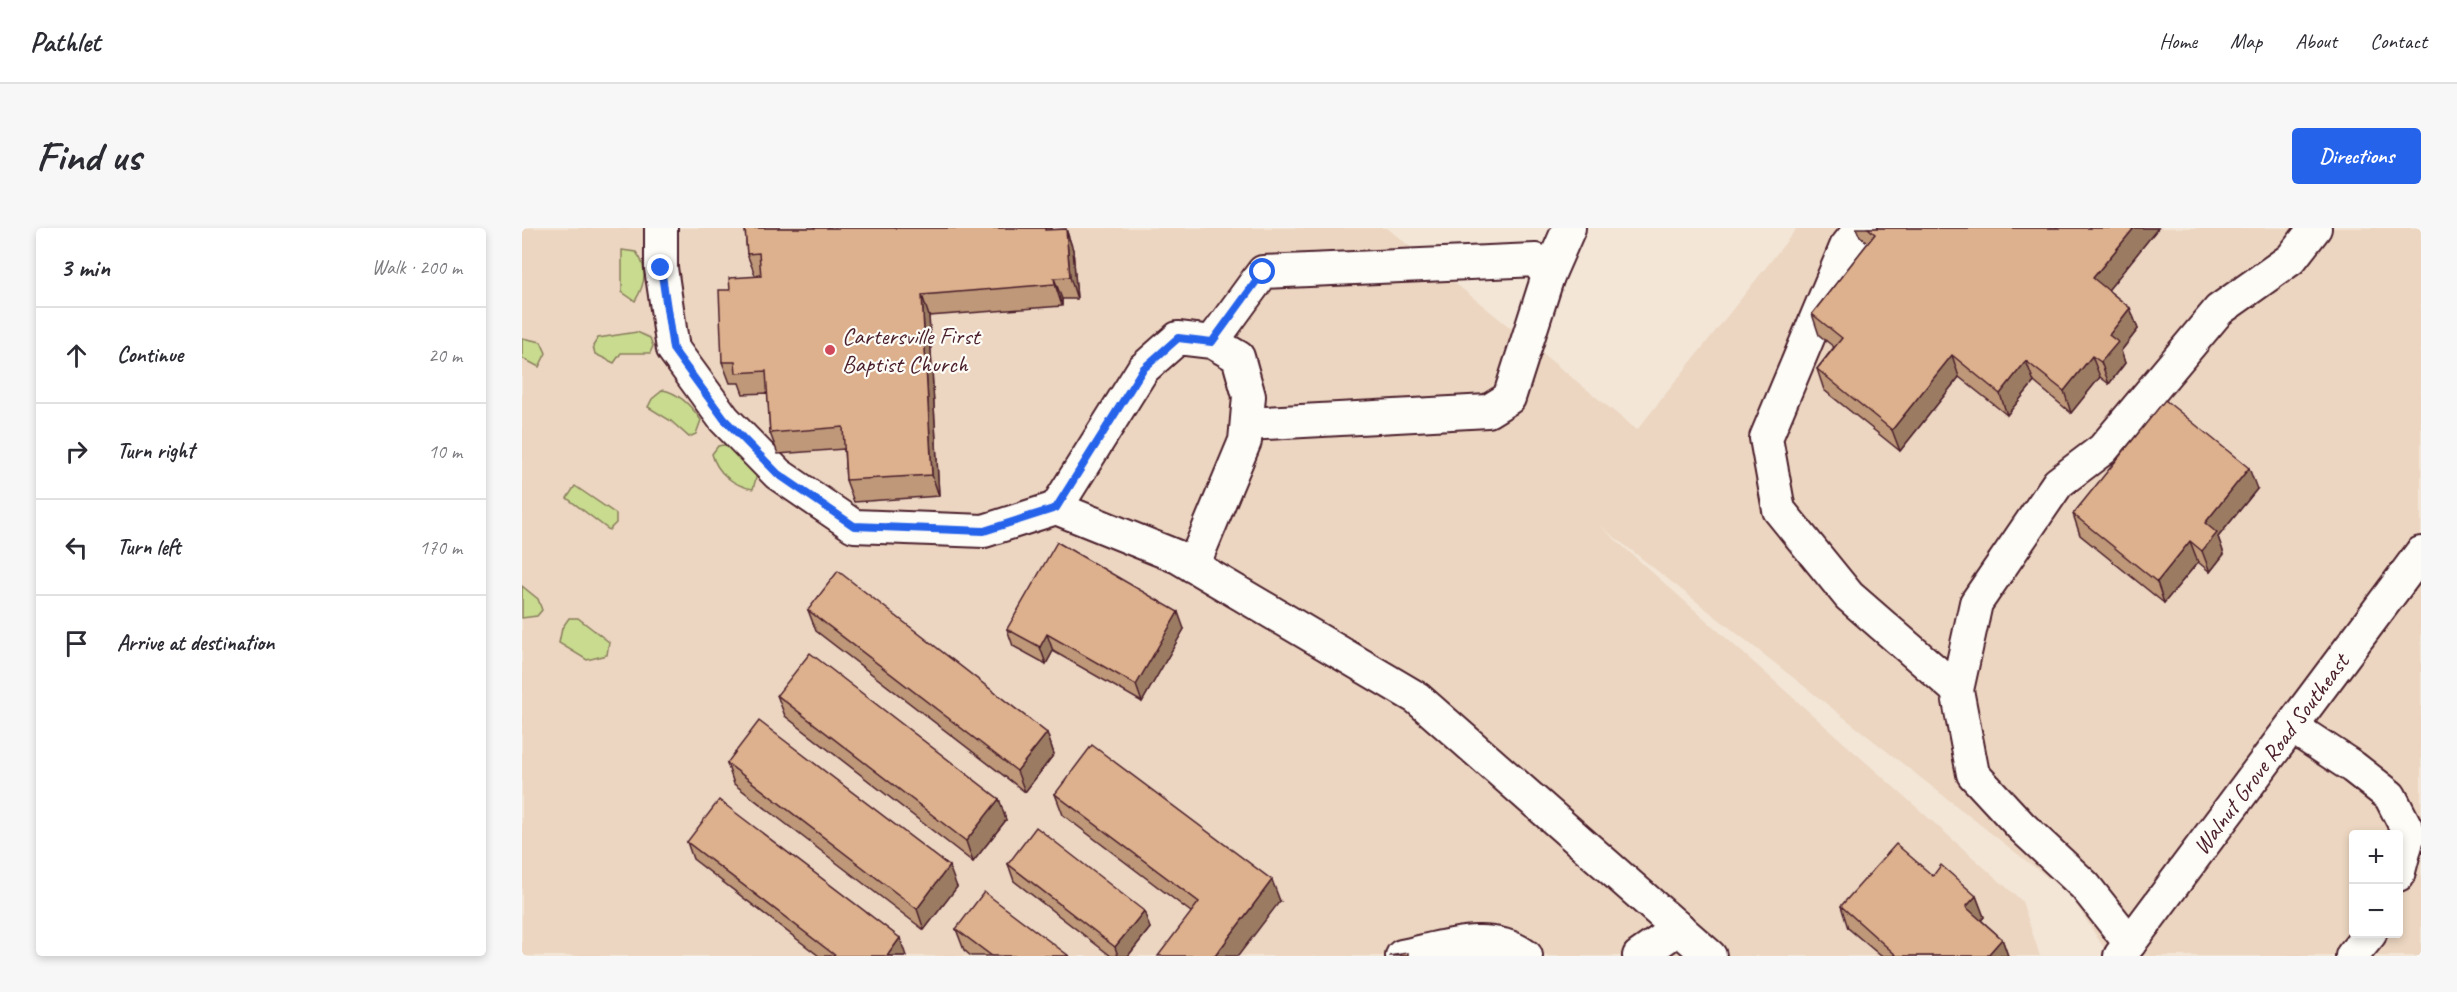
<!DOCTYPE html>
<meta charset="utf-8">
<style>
:root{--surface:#fff;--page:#f7f7f7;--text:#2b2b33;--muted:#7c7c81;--line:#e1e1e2;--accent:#2563eb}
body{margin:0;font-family:Caveat,sans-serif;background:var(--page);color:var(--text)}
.controls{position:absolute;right:18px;bottom:18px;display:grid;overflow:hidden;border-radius:6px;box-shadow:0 3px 9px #0003}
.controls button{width:54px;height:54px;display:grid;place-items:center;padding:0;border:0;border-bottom:2px solid var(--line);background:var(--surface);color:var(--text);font:30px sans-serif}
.stop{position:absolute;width:18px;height:18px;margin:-14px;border:4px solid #2563eb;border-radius:50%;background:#fff}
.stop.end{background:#2563eb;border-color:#fff;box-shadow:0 2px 6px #0008}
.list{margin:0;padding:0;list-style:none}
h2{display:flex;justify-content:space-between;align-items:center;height:78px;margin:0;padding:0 24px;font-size:26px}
h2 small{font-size:20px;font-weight:400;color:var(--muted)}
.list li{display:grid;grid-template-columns:39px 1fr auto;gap:18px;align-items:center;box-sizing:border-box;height:96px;padding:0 24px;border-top:2px solid var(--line)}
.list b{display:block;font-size:22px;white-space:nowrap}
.list em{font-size:20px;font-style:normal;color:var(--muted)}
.icon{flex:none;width:33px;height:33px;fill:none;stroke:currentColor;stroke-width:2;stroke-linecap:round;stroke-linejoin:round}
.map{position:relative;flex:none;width:1899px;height:728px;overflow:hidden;border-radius:6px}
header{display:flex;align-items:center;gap:36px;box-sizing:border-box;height:84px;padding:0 30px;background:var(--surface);border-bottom:2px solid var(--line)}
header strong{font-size:28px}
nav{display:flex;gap:33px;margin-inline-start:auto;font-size:21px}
.intro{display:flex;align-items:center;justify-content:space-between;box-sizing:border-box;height:144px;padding:0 36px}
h1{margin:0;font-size:42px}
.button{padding:15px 27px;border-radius:6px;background:var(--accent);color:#fff;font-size:21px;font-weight:700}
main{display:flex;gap:36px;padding:0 36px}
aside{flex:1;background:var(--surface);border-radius:6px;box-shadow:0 3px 9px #0003}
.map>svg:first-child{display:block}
.built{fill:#ecd6c1;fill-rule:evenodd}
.green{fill:#c8db8f;stroke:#897d5d;stroke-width:1.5}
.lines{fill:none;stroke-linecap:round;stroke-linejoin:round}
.minor-casing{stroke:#4a1f2b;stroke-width:36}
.minor{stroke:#fdfcf7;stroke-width:32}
.wall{fill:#be9879;stroke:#4a1f2b;stroke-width:1.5}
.shaded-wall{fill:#9b7c63;stroke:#4a1f2b;stroke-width:1.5}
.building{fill:#ddb18d;stroke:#4a1f2b;stroke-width:1.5}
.route{stroke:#2563eb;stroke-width:8}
.poi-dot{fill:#d1495b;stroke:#fdfcf7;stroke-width:2}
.labels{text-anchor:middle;stroke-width:4.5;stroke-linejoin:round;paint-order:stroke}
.poi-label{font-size:24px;fill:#4a1f2b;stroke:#fdfcf7;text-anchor:start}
.street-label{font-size:24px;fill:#4a1f2b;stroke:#fdfcf7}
</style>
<header>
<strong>Pathlet</strong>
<nav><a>Home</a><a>Map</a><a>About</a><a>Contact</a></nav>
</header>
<div class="intro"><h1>Find us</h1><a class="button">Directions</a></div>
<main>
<aside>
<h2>3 min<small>Walk · 200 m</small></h2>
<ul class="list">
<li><svg class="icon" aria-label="ahead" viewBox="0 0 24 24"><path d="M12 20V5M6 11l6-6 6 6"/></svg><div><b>Continue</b></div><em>20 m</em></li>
<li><svg class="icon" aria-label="right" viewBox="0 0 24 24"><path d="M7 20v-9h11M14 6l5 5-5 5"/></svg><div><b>Turn right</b></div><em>10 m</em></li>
<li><svg class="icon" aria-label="left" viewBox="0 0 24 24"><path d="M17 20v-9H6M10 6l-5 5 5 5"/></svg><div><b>Turn left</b></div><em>170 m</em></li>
<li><svg class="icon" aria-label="arrive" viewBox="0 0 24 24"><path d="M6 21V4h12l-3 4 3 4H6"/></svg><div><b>Arrive at destination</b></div></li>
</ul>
</aside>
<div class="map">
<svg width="1899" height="728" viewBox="0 0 1899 728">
<rect width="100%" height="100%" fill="#f3e6d7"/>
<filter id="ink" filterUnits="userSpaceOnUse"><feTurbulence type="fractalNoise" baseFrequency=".0167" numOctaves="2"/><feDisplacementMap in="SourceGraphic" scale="12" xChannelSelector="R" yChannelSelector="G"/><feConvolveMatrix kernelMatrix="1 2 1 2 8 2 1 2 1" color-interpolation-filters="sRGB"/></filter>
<g filter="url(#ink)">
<path class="built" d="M0 0H865L1115 202 1275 0H1899V728H1587L1549 668 1077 297 1500 673 1518 728H0ZM1832 606H1876V706H1832Z"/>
<g class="green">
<path d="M100 22 114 24C127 40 123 57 113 73L100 64Z"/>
<path d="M115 104 128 110 131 118 128 125H99L92 135 73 126 71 118 76 110Z"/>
<path d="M0 110 19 114 24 125 17 139 0 130Z"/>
<path d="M141 162C157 165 170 179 179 192L174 206 167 209 149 193 126 179 130 171Z"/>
<path d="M212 215 238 236 231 261C212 258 195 245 190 226L196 218Z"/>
<path d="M53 258 94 286V295L87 302 45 270Z"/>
<path d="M0 358 16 371 20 382 15 388 0 390Z"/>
<path d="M47 390H56L87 414 85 427 65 432 37 415 40 400Z"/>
</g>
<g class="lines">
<defs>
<g id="minor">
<path d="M139 0V40L151 121 202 191 256 246 332 298 462 303 534 280 656 329 895 470 1188 728"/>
<path d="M1339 0 1324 19 1244 210 1257 282 1327 368 1435 462"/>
<path d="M1026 48 1047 0"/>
<path d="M690 114 741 44 1014 32 1026 48 987 170 966 183 725 196"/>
<path d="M534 280 621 141 656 110 690 114 716 129 727 168 723 213 671 338"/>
<path d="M1770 499 1831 539 1868 568 1887 605 1876 647"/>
<path d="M1608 715 1563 658 1500 599 1451 546 1435 462 1454 375 1536 255 1581 221 1697 82 1769 31 1793 0"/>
<path d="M880 728C920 720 967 701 1004 728"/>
<path d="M1117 728 1157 700"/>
<path id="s1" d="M1598 728 1899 325"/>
<path d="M1830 728 1848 706"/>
</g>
</defs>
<use href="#minor" class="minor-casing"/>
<use href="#minor" class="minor"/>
</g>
<g class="wall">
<path d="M223 0H530V2L544 1 551 22 555 71H540V78L407 88 417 268 332 274 324 252 322 221 256 226 248 205 246 165 221 166 217 155H208L200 134 208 62 239 48V46L233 47 225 26Z"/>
<path d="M1334 0H1636L1586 62 1608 80 1616 101 1599 123 1603 135 1587 156 1578 149 1549 185 1512 154 1485 187 1437 149 1378 223 1302 162 1295 141 1312 119 1297 107 1290 86 1346 15 1337 7Z"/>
<path d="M1735 261 1696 309 1702 326 1688 344 1676 334 1642 375 1558 307 1551 286Z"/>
<path d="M286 382 525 505 532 526 503 564 294 403Z"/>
<path d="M485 401H662L620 474 531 423 524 436 491 418Z"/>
<path d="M255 467 477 571 484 592 451 634 263 488Z"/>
<path d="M205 535 435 659 402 702 212 556Z"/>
<path d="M533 566 758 673 669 684 541 587Z"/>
<path d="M165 614 384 728H297L171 631Z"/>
<path d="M486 636 628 700 606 728H589L492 653Z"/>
<path d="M1411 648 1454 668 1462 689 1459 692 1480 711 1486 728H1359L1326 700 1319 678Z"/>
<path d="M434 701 547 728H449L442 722Z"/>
</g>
<g class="shaded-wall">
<path d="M1612 0H1636L1579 71 1571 50Z"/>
<path d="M544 1 551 22 555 71 548 49Z"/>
<path d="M532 50 540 71V78L533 56Z"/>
<path d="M400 67 407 88 417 268 410 247Z"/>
<path d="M1608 80 1616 101 1599 123 1603 135 1587 156 1579 134 1587 107Z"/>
<path d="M1430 127 1437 149 1378 223 1370 202Z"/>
<path d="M1570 128 1578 149 1549 185 1542 163Z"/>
<path d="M1504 133 1512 154 1485 187 1478 166Z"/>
<path d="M1727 240 1735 261 1696 309 1702 326 1688 344 1680 323 1683 295Z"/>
<path d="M1668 313 1676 334 1642 375 1635 354Z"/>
<path d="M656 384 662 401 620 474 614 457Z"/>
<path d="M525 406 531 423 524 436 518 419Z"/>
<path d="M525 505 532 526 503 564 495 543Z"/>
<path d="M477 571 484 592 451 634 444 613Z"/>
<path d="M427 638 435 659 402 702 395 681Z"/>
<path d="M750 652 758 673 716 728H693Z"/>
<path d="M1454 668 1462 689 1452 700 1444 679Z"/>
<path d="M622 683 628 700 606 728H596L593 719Z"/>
<path d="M378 710 384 728H365Z"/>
<path d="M1480 711 1486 728H1465Z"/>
</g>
<g class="building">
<path d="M223 0H523V2L544 1 548 49 532 50 533 56 400 67 410 247 324 252 321 199 248 205 244 143 214 145 213 134H200L197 62H208L207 50 239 48 237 25 225 26Z"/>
<path d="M1346 0H1612L1571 50 1608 80 1587 107 1596 114 1579 134 1570 128 1542 163 1504 133 1478 166 1430 127 1370 202 1295 141 1320 110 1290 86 1353 6Z"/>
<path d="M1643 172 1727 240 1683 295 1695 305 1680 323 1668 313 1635 354 1551 286Z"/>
<path d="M535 314 656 384 614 457 525 406 518 419 485 401Z"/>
<path d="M316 343 525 505 495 543 286 382Z"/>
<path d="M288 425 477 571 444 613 255 467Z"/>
<path d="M237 493 427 638 395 681 205 535Z"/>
<path d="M570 517 750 652 693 728H636L677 674 533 566Z"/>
<path d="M197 572 378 710 365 728H314L165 614Z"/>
<path d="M514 599 622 683 593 719 486 636Z"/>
<path d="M1374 616 1411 648 1419 637 1454 668 1444 679 1480 711 1465 728H1375L1319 678Z"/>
<path d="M462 664 547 728H470L434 701Z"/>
<path d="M886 725V728H867Z"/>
</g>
</g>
<g class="lines" filter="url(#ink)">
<path class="route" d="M139 40 151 121 202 191 256 246 332 298 462 303 534 280 621 141 656 110 690 114 741 44"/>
</g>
<circle class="poi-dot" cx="308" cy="122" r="6"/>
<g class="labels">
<g class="poi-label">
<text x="320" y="116">Cartersville First<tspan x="320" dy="28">Baptist Church</tspan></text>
</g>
<g class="street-label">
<text dy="8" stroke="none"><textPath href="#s1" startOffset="252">Walnut Grove Road Southeast</textPath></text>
</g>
</g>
</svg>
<div class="controls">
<button>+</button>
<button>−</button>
</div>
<div class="stop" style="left:741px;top:44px"></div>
<div class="stop end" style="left:139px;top:40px"></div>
</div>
</main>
